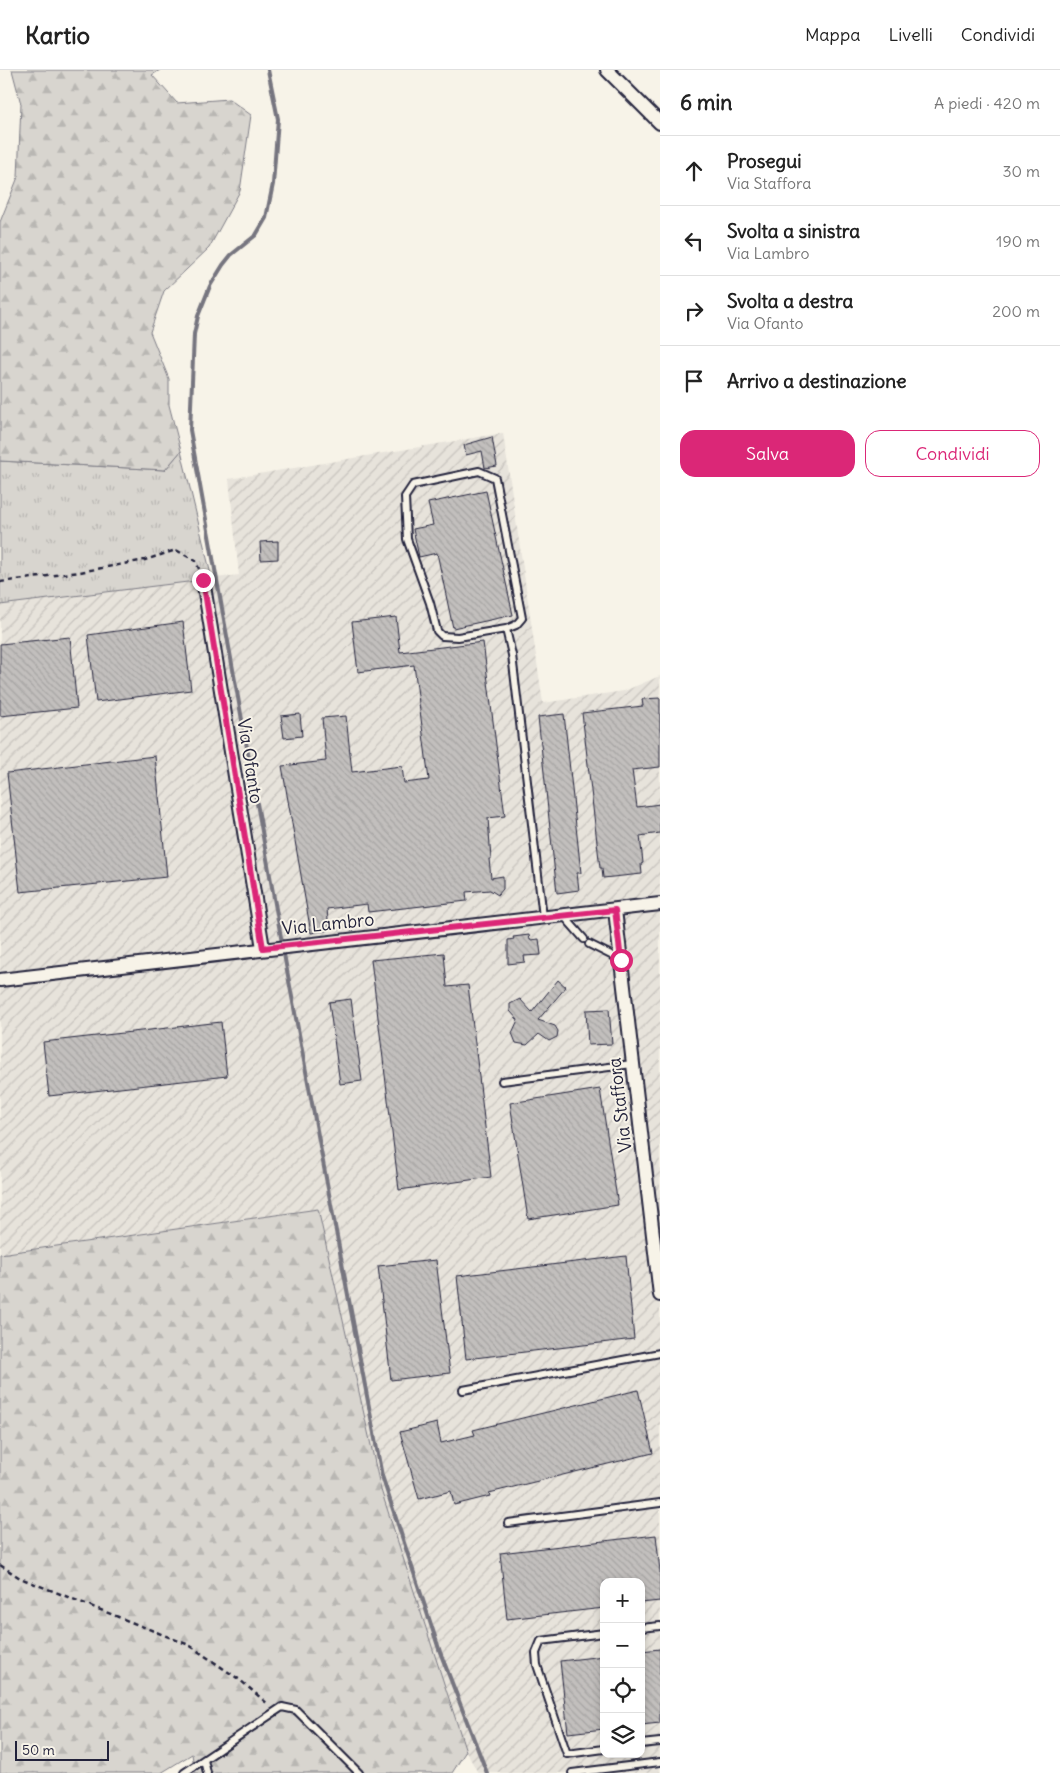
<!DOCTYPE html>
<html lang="it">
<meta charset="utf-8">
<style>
:root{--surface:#fff;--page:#f2f2f2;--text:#222;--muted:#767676;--line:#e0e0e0;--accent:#db2777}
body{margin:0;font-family:Delius,sans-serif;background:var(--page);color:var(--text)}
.controls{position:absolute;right:15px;bottom:15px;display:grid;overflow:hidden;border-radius:10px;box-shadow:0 2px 8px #0003}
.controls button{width:45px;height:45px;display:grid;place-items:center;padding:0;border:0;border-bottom:1px solid var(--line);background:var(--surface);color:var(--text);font:25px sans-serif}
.scale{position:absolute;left:15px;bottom:12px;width:94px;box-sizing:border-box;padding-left:5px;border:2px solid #22223b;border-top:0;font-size:14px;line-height:18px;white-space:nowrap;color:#22223b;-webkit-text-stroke:4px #f7f3e8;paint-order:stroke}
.stop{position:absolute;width:15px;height:15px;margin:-11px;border:4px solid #db2777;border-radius:50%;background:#fff}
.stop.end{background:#db2777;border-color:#fff;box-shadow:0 1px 5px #0008}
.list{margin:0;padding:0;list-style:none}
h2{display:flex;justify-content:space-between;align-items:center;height:65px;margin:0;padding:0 20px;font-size:21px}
h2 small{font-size:16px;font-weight:400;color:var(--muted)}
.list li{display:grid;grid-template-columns:32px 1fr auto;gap:15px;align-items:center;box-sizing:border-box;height:70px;padding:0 20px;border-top:1px solid var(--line)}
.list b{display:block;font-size:19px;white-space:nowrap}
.list p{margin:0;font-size:16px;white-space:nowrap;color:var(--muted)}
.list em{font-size:16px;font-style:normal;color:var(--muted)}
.actions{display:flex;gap:10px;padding:15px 20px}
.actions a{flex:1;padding:11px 0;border:1px solid var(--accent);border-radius:15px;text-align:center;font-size:18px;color:var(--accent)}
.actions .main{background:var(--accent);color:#fff}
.icon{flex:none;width:28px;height:28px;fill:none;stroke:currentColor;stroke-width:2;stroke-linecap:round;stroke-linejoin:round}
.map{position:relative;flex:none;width:660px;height:1703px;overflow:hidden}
header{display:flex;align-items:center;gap:30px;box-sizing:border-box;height:70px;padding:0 25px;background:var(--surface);border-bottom:1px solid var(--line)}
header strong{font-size:24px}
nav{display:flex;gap:28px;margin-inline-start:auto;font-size:18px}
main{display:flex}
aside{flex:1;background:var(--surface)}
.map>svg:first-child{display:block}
.industrial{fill:url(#industrial-furrows);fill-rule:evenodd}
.grass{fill:url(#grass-tufts);stroke:#7d7c85}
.forest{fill:url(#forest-firs);stroke:#7d7c85}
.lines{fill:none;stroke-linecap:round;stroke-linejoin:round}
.stream{stroke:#76747f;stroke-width:4}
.building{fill:url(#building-back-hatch);stroke:#22223b}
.service-casing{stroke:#22223b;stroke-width:10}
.minor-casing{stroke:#22223b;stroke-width:16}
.path{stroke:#22223b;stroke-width:2.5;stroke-dasharray:5 4;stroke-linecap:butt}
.service{stroke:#f7f3e8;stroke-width:6}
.minor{stroke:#f7f3e8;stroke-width:12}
.route{stroke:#db2777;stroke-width:6}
.labels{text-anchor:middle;stroke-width:4;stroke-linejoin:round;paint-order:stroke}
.street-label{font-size:18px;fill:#22223b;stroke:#f7f3e8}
</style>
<header>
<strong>Kartio</strong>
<nav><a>Mappa</a><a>Livelli</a><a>Condividi</a></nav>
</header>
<main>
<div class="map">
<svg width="660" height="1703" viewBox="0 0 660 1703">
<defs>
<pattern id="industrial-furrows" width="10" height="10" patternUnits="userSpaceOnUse" patternTransform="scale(1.25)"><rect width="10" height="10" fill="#e7e3db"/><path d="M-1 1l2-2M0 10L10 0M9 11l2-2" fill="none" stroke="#c6c2bd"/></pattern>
<pattern id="grass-tufts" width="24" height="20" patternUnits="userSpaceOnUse" patternTransform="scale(1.25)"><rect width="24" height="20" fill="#d8d5cf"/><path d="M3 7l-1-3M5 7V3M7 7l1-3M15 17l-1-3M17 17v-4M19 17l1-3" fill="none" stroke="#b9b7b3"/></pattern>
<pattern id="forest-firs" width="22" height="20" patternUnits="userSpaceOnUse" patternTransform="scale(1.25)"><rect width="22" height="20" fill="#d8d5cf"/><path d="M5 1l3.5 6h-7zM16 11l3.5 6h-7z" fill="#b9b7b3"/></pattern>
<pattern id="building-back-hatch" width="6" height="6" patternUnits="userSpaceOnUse" patternTransform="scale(1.25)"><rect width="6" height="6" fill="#c2bfbd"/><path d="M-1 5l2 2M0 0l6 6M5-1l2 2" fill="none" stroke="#a6a4a3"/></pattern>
</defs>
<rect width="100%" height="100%" fill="#f7f3e8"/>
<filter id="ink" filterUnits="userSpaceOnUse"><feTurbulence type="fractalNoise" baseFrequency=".02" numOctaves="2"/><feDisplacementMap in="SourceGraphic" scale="10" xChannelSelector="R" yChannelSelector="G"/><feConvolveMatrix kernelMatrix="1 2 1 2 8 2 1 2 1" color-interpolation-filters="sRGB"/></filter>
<g filter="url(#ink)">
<path class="industrial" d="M503 363 543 633 624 621 660 606V1703H478L466 1681 381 1420 318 1139 0 1184V535L239 505 229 409ZM604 1512H641V1684H604Z"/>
<path class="grass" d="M181 381 212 509 0 535V391L165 400Z"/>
<g class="forest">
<path d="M12 0H160L152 5 177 33 229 29 251 45 240 121 209 178 164 221 150 262 169 309V335L181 381 165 400 0 391V152L18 107 21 34Z"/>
<path d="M318 1139 381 1420 466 1681 452 1703H195L192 1684 161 1703H0V1184Z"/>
</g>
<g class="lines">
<path class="stream" d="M268 0 278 49 273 114 266 148 256 165 231 185 223 195 210 216 198 246 194 264 190 360 286 895 382 1406 440 1582 487 1703"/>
</g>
<g class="building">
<path d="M492 367 497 396 485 398 482 381 466 385 464 375Z"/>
<path d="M486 421 513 545 453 558 437 483 419 487 413 459 433 455 428 433Z"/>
<path d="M278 471V489L261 490 260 472Z"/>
<path d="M396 547 400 582 483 572 505 746 488 748 491 789H489L491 808 503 806V819L498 825 490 820 466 822 467 831 368 842 367 834 327 839 329 860 311 863 282 696 326 691 322 648 346 646 352 702 402 696 404 713 429 710 414 595 358 602 352 552Z"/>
<path d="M183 552 191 620 96 632 88 565Z"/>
<path d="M70 567 77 638 0 646V574Z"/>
<path d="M660 628V697L632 700 637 737 660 734V763L640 766 643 793 641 794 642 804 603 808 602 798H600L582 643 643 636 642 629Z"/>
<path d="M300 644 302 666 284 668 281 646Z"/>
<path d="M564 644 581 803H577L579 820 557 823 538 647Z"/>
<path d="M155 686 167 807 20 822 7 703Z"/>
<path d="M529 865 530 870 539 869 541 885 524 886 525 892 508 894V870L514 869 513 867Z"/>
<path d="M444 883 447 917 468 915 491 1107 399 1120 371 890Z"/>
<path d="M558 910 566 917 538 950 555 956 558 961 557 967 549 971 539 964 527 975 516 973 512 963 518 950 510 941V934L520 929 532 942Z"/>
<path d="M351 929 362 1011 340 1014 329 932Z"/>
<path d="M609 939 612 974 588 975 586 940Z"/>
<path d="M221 952 227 1006 49 1026 43 972Z"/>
<path d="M600 1019 618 1135 528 1149 510 1033Z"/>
<path d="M626 1186 634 1269 466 1289 457 1206Z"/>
<path d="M436 1190 450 1303 391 1310 378 1196Z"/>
<path d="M638 1320 653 1383 489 1423 490 1426 454 1435 451 1421 419 1429 400 1362 437 1353 441 1373 475 1365 473 1360Z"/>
<path d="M656 1465 660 1501V1531L641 1533V1512H604V1538L507 1549 500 1483Z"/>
<path d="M660 1579V1653L641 1655V1581Z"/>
<path d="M604 1586V1659L568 1663 560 1591Z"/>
</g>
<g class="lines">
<defs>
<g id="service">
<path d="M506 559 458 567 442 566 437 561 430 533 407 469 405 427 413 415 479 401 495 408 522 548 516 555 506 559 512 585 543 847"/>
<path d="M563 845 584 869"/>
<path d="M589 874 621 890"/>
<path d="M502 1011 632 994"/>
<path d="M463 1320 660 1283"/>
<path d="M508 1453 660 1433"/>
<path d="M641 1558 660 1556"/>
<path d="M604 1563 541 1571 536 1583 537 1595 567 1684 604 1679"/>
<path d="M641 1674 660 1672"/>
<path d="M204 1690 207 1703"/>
<path d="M184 1703 282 1637 296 1640 359 1703"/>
<path d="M572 1703 660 1692"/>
</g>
<g id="minor">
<path d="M607 0 660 53"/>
<path d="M203 510 263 878"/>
<path d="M615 840 660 1225"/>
<path d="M0 910 660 834"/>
</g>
</defs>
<use href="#service" class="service-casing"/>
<use href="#minor" class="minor-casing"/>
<g class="path">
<path d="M0 512 80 502 145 490 176 480 196 491 199 499"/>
<path d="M0 1495 20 1508 189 1575 240 1610 269 1635"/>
</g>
<use href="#service" class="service"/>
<use href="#minor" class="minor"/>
</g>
</g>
<g class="lines" filter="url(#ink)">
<path class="route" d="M203 510 263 878 615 840 621 890"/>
</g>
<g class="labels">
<g class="street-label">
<text transform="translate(250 691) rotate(81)" y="6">Via Ofanto</text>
<text transform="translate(328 854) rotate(-6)" y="6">Via Lambro</text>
<text transform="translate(620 1035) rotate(-97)" y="6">Via Staffora</text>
</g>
</g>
</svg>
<div class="controls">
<button>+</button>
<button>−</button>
<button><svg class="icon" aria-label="locate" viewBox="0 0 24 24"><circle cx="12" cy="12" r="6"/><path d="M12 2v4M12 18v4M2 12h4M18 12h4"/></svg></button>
<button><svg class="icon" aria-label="layers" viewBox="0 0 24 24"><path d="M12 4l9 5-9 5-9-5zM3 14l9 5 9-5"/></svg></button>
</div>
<div class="scale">50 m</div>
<div class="stop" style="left:621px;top:890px"></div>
<div class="stop end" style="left:203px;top:510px"></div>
</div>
<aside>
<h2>6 min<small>A piedi · 420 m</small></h2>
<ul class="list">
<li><svg class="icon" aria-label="ahead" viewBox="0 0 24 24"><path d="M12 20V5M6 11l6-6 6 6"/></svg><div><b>Prosegui</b><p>Via Staffora</p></div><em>30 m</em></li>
<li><svg class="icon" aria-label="left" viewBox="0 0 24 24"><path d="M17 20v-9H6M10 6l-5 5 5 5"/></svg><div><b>Svolta a sinistra</b><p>Via Lambro</p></div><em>190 m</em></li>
<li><svg class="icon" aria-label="right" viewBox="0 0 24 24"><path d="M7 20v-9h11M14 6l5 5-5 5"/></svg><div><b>Svolta a destra</b><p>Via Ofanto</p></div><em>200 m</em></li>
<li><svg class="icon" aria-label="arrive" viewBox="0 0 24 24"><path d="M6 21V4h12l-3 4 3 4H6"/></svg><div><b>Arrivo a destinazione</b></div></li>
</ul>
<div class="actions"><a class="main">Salva</a><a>Condividi</a></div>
</aside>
</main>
